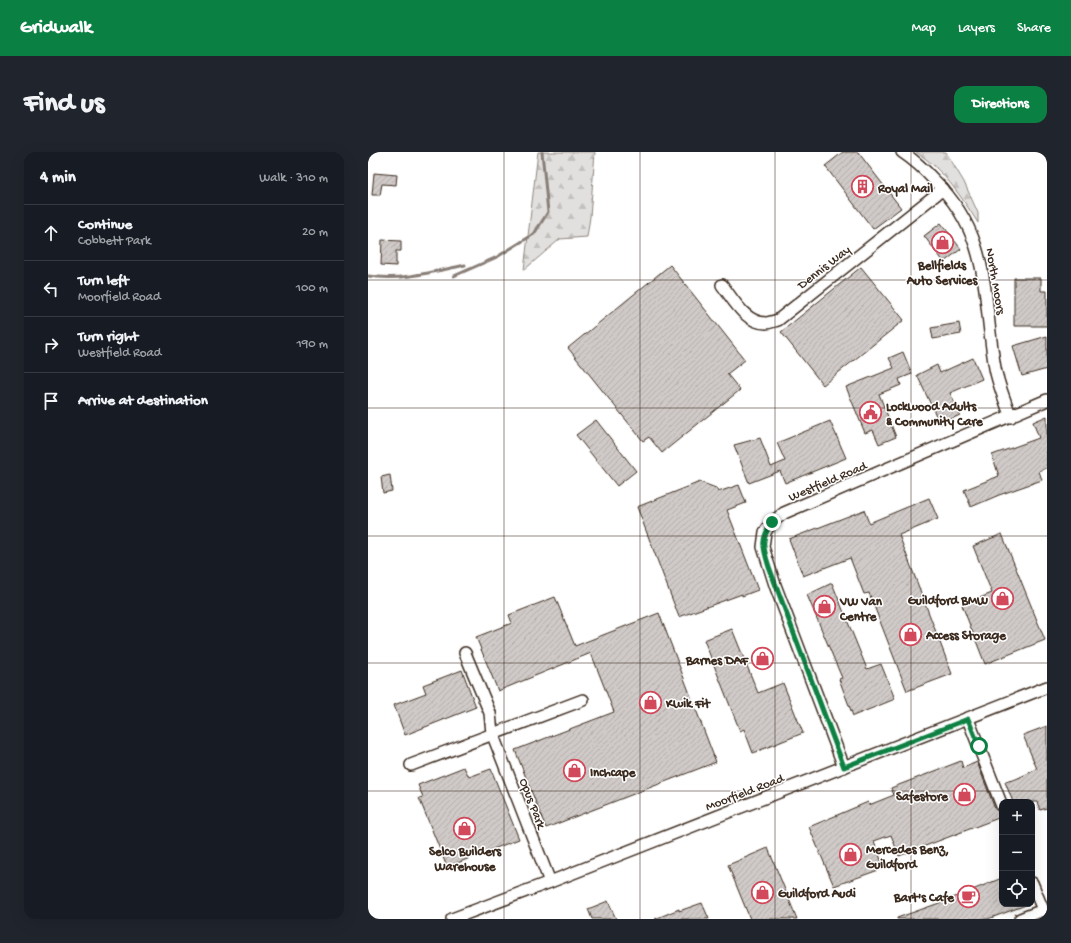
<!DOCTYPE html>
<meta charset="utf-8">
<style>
:root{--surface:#171b24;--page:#20242c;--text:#f1f3f6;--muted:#9ea1a6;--line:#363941;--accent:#0b8043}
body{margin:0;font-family:"Gochi Hand",sans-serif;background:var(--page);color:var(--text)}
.controls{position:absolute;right:12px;bottom:12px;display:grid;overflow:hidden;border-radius:8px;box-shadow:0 4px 16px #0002}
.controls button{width:36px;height:36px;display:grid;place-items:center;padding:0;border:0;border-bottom:1px solid var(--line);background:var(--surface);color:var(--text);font:20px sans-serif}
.stop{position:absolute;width:12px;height:12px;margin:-9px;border:3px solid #0b8043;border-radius:50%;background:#fff}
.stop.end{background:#0b8043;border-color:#fff;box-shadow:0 1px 4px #0008}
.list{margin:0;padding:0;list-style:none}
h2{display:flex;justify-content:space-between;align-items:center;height:52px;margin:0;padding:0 16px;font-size:17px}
h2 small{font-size:13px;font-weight:400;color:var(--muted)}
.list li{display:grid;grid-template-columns:26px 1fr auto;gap:12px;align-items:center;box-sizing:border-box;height:56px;padding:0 16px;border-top:1px solid var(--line)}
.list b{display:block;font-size:15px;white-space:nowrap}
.list p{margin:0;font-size:13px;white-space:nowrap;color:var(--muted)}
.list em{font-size:13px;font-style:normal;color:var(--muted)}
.icon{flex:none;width:22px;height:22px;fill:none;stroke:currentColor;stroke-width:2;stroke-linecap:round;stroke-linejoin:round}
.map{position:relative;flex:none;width:679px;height:767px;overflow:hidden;border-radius:12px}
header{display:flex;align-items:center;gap:24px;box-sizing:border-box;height:56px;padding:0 20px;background:var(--accent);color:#fff}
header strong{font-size:19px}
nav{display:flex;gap:22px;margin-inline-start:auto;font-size:14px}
.intro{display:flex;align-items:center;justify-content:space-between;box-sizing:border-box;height:96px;padding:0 24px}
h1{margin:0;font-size:28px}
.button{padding:10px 18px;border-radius:12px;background:var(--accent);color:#fff;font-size:14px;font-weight:700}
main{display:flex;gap:24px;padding:0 24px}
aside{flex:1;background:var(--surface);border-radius:12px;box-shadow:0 4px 16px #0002}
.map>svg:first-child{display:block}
.forest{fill:url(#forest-firs);stroke:#8e857e}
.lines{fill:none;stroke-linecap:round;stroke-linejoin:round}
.stream{stroke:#887e77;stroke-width:3}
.building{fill:url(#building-hatch);stroke:#3b2a1e}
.minor-casing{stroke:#3b2a1e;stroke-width:14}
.minor{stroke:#fff;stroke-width:11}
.route{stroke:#0b8043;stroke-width:5}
.grid{fill:none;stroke:#3b2a1e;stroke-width:1;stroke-opacity:0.55}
.labels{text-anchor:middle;stroke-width:3;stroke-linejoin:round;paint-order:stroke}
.poi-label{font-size:13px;font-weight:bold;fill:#3b2a1e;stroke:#fff;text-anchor:start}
.street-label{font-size:13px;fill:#3b2a1e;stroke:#fff}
</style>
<header>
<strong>Gridwalk</strong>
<nav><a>Map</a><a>Layers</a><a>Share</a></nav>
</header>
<div class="intro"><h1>Find us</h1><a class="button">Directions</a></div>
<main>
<aside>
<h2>4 min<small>Walk · 310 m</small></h2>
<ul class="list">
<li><svg class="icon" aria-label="ahead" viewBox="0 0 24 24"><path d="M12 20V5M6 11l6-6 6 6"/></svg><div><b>Continue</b><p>Cobbett Park</p></div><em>20 m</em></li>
<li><svg class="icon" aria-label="left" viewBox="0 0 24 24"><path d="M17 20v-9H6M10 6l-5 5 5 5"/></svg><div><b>Turn left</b><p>Moorfield Road</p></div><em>100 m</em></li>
<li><svg class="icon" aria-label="right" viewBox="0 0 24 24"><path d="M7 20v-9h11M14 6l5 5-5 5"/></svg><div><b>Turn right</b><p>Westfield Road</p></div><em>190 m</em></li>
<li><svg class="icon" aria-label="arrive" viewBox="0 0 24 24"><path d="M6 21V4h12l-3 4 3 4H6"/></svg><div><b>Arrive at destination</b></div></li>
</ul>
</aside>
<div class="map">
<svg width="679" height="767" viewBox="0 0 679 767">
<defs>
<pattern id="forest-firs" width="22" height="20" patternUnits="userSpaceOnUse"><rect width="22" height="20" fill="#e2e0de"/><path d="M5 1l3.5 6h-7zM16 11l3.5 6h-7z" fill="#c3c0be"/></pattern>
<pattern id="building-hatch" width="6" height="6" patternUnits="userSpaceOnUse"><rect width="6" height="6" fill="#cfcac7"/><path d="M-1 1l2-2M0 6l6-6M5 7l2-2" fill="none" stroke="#b3aeaa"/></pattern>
</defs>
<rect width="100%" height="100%" fill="#fff"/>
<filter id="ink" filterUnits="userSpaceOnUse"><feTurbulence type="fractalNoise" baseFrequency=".025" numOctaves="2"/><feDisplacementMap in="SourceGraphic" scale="8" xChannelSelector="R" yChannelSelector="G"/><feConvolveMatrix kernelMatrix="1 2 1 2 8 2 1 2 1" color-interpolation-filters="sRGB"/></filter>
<g filter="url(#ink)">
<g class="forest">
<path d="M170 0H227L222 65 219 85 192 87 156 118Z"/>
<path d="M548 0H578L596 30 610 61V71C593 44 575 17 548 0Z"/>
</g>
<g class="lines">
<g class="stream">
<path d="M0 124C34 129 65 120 97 113"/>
<path d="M86 124 129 105 166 82 180 60 174 0"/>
</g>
</g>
<g class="building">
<path d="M475 0H490L533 56 505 77 457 14Z"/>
<path d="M6 21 29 23 28 33 14 32 12 43H4Z"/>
<path d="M573 71 593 97 576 110 556 84Z"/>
<path d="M14 88 33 89V99H28V114L13 113Z"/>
<path d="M302 113 377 208 359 222 372 238 294 301 281 285 275 289 200 196Z"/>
<path d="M493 115 536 168 455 233 413 180Z"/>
<path d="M646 126H673V139H679V174H646Z"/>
<path d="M591 171 593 182 565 187 563 176Z"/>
<path d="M679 184V217L654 224 645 194Z"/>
<path d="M535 200 544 222 531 227 533 233 511 242 528 285 511 292 505 278 497 281 478 235 526 216 521 206Z"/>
<path d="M605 206 614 227 582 241 592 263 572 272 549 223 569 213 572 221Z"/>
<path d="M679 264V316L671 319 674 328 631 343 603 355 596 338 631 324 624 303 671 286 665 270Z"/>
<path d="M228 268 268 319 249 334 208 283Z"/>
<path d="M462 269 478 306 417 331 412 319 381 331 366 293 392 286 403 315 417 309 409 291Z"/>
<path d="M22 323 24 339 15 341 13 325Z"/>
<path d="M332 330 348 336 350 340 371 333 378 351 359 358 390 438 374 444V442L311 465 269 355Z"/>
<path d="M561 346 570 367 531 383 584 522 539 539 501 441 496 442 482 406 435 424 421 387 496 358 501 371Z"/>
<path d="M634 382 677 488 617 512 594 453 624 441 605 394Z"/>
<path d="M464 431 499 517 513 512 527 547 485 564 471 527 474 526 439 443Z"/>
<path d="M187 445 207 494 291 461 348 610 178 676 147 598 246 560 223 501 130 539 108 485 144 471 141 463Z"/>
<path d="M364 477 390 541 415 531 435 581 385 601 376 577 372 579 336 488Z"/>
<path d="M94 518 108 555 37 583 26 553 58 541 55 533Z"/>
<path d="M679 574V656L672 658 669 650H645L637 630 648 627 669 617 655 583Z"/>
<path d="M593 609 595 616 609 610 627 657 631 660 633 665 531 704 523 683 506 689 516 716 466 734 441 675 500 650 501 653 526 643 523 636Z"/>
<path d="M96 615 101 625 123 617 151 687 79 715 51 646 55 645 50 633Z"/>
<path d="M400 696 429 767H382L360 713Z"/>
<path d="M634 726V752H657L658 753 620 767H529V766L577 749Z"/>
<path d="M240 749 248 767H224L220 757Z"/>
<path d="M334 751 341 767H287L311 757V759Z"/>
</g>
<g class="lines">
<defs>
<g id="minor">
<path d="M534 0C546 8 556 17 566 28 624 85 614 143 627 216 630 232 637 249 643 265"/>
<path d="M354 133C365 147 377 171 398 171 402 171 406 169 410 168L575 37"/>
<path d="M97 501 122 561 124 581 182 730"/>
<path d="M600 567 634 654"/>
<path d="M43 613 215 548"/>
<path d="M476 615 407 433 395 395 397 380 404 370 416 361 679 248"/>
<path d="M84 767 182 730 679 535"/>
<path d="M652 767 675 758 664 731"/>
</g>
</defs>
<use href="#minor" class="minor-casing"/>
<use href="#minor" class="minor"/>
</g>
</g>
<g class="lines" filter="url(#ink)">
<path class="route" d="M404 370C392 389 395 395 401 415L476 615 600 567 611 594"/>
</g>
<path class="grid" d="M136 0V767M272 0V767M407 0V767M543 0V767M0 128H679M0 256H679M0 384H679M0 511H679M0 639H679"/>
<defs>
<symbol id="building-ring" viewBox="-11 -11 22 22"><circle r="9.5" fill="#fff" stroke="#d1495b" stroke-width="1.5"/><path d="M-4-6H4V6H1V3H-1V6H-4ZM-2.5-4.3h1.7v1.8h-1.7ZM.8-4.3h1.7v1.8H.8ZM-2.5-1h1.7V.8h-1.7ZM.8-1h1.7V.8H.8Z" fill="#d1495b"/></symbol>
<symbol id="shop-ring" viewBox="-11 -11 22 22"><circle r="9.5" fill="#fff" stroke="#d1495b" stroke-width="1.5"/><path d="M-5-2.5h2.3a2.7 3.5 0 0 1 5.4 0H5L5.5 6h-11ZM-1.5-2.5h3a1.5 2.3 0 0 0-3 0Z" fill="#d1495b"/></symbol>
<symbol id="civic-ring" viewBox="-11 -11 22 22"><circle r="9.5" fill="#fff" stroke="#d1495b" stroke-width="1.5"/><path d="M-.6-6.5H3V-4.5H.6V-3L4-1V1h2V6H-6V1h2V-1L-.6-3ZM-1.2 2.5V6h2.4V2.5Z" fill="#d1495b"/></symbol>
<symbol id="cafe-ring" viewBox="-11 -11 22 22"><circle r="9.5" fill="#fff" stroke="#d1495b" stroke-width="1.5"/><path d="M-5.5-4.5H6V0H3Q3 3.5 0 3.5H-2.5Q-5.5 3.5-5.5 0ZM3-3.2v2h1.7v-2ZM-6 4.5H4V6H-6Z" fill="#d1495b"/></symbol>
</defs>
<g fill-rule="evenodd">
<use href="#building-ring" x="482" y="22" width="25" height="25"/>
<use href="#shop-ring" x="562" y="78" width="25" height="25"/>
<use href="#civic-ring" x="490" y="248" width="25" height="25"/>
<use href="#shop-ring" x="622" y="434" width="25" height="25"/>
<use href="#shop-ring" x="444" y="442" width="25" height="25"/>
<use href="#shop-ring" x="530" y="470" width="25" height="25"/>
<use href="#shop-ring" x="382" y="494" width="25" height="25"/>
<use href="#shop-ring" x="270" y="538" width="25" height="25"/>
<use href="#shop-ring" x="194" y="606" width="25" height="25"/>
<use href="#shop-ring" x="584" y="630" width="25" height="25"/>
<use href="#shop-ring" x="84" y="664" width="25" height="25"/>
<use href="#shop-ring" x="470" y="690" width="25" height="25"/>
<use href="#shop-ring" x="382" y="728" width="25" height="25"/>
<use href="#cafe-ring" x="588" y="732" width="25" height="25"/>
</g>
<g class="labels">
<g class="poi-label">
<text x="510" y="40">Royal Mail</text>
<text x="574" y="117" text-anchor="middle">Bellfields<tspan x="574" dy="15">Auto Services</tspan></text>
<text x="518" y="258">Lockwood Adults<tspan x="518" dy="15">&amp; Community Care</tspan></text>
<text x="620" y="452" text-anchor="end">Guildford BMW</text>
<text x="472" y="453">VW Van<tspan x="472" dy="15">Centre</tspan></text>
<text x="558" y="487">Access Storage</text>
<text x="380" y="512" text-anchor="end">Barnes DAF</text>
<text x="298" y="555">Kwik Fit</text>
<text x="222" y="624">Inchcape</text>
<text x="580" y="648" text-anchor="end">Safestore</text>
<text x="498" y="701">Mercedes Benz,<tspan x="498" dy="15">Guildford</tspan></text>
<text x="97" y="703" text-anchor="middle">Selco Builders<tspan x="97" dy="15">Warehouse</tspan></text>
<text x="410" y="745">Guildford Audi</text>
<text x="586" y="749" text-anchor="end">Bart's Cafe</text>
</g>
<g class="street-label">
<text transform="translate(455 114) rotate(-38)" y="5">Dennis Way</text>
<text transform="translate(629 129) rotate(80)" y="5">North Moors</text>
<text transform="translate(459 328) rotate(-23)" y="5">Westfield Road</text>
<text transform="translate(376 639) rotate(-21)" y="5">Moorfield Road</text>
<text transform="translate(166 651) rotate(69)" y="5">Opus Park</text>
</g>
</g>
</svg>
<div class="controls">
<button>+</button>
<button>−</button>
<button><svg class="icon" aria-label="locate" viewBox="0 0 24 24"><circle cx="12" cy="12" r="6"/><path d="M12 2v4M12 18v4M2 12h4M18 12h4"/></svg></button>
</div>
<div class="stop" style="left:611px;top:594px"></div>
<div class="stop end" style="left:404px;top:370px"></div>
</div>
</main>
